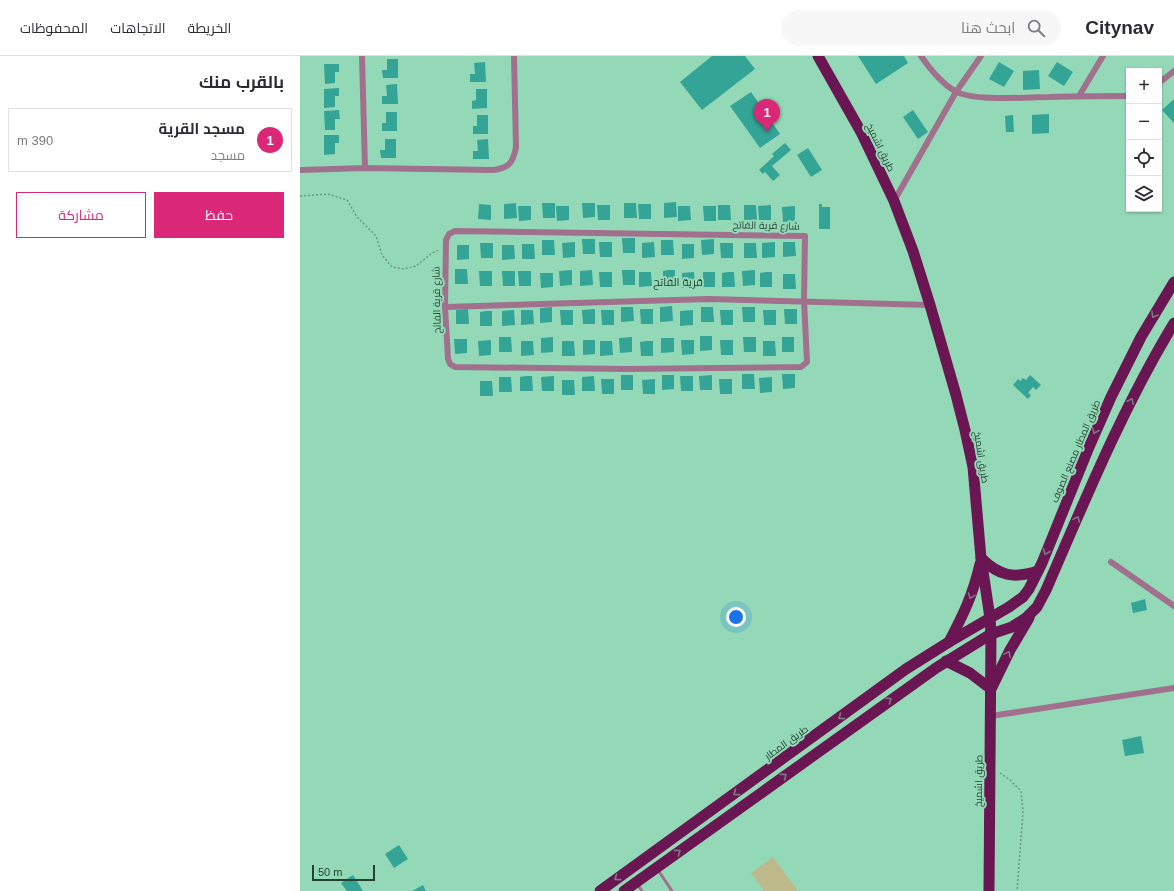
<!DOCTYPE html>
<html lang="ar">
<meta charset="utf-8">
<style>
:root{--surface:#fff;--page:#f7f7f7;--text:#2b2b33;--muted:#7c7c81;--line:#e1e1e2;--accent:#db2777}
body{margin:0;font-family:Helvetica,Cairo,sans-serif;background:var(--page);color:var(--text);direction:rtl}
.controls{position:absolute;right:12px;top:12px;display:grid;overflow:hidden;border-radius:0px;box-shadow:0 1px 3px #0004}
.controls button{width:36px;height:36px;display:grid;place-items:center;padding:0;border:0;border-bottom:1px solid var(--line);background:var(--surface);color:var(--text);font:20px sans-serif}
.scale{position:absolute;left:12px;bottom:10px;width:63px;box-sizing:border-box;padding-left:4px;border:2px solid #244133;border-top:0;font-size:11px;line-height:14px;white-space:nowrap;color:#244133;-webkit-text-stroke:3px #94d9b7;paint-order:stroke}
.you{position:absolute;left:436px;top:561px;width:14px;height:14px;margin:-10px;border:3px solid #fff;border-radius:50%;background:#1a73e8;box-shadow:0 0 0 6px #1a73e833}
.badge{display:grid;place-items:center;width:26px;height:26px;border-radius:50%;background:var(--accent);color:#fff;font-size:13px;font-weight:700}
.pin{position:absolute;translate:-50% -33px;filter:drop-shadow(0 1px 2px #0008)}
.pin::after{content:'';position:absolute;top:21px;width:14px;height:12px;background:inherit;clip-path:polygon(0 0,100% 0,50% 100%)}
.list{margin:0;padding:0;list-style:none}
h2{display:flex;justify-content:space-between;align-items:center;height:52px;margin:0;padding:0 16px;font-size:17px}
h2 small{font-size:13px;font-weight:400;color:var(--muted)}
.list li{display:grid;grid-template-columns:26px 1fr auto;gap:12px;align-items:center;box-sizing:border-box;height:64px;margin:0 8px 8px;padding:0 8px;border:1px solid var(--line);border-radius:0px}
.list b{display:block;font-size:15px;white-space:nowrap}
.list p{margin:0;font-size:13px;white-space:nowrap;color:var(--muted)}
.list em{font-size:13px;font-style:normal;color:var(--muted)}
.actions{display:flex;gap:8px;padding:12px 16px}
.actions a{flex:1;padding:9px 0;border:1px solid var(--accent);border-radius:0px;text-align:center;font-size:14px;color:var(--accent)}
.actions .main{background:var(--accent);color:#fff}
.icon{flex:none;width:22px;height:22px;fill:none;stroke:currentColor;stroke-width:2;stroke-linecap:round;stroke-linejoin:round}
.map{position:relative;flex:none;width:874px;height:835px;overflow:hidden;direction:ltr}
header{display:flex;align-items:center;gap:24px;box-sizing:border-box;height:56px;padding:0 20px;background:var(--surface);border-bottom:1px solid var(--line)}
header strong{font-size:19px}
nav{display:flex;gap:22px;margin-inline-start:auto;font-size:14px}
.search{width:280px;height:36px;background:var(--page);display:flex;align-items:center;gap:10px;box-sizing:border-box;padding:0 14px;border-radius:22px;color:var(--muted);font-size:15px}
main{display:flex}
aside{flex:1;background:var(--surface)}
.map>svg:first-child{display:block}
.green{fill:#beb98b}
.building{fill:#33a495}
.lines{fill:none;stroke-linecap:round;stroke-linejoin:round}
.path{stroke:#65997f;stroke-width:1.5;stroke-dasharray:2 2;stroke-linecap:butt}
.service{stroke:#a1708d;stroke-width:3}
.minor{stroke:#a1708d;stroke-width:6}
.trunk{stroke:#6a1652;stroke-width:11}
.oneway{stroke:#7f7884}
.labels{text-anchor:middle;stroke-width:4;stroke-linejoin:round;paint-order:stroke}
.street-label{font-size:10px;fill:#244133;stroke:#94d9b7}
.neighbourhood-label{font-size:11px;fill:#244133;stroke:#94d9b7}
</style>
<header>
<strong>Citynav</strong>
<div class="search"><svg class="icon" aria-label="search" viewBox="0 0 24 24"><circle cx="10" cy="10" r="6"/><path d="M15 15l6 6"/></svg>ابحث هنا</div>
<nav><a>الخريطة</a><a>الاتجاهات</a><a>المحفوظات</a></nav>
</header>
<main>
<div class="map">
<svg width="874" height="835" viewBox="0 0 874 835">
<rect width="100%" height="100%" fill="#94d9b7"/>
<path class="green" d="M473 801 498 835H464L451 817Z"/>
<g class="building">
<path d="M412 0H445L455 13 402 54 380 26Z"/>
<path d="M558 0H604L608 7 576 28Z"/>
<path d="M87 3H98V22H83L82 14H87Z"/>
<path d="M185 6 186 26H170V18H175L174 7Z"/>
<path d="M699 6 714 15 704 31 689 23Z"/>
<path d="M757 6 773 16 764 30 748 20Z"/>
<path d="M24 8H39V16H35V27L25 28Z"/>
<path d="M739 14 740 33 723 34V15Z"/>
<path d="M97 28 98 48H82V40H87L86 29Z"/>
<path d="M39 32V40H35V51L24 52V33Z"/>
<path d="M176 33H187V52L172 53V45L176 44Z"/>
<path d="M451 36 480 78 460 92 430 50Z"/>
<path d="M874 43V67L862 54Z"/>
<path d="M39 54 40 63H35V74H25L24 55Z"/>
<path d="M613 54 628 76 618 83 603 61Z"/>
<path d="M86 56H97V75H82V67H86Z"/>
<path d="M749 58V77L732 78V59Z"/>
<path d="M177 59H188V78H173V70H177Z"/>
<path d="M713 59 714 76H706L705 60Z"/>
<path d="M24 79H39V87H35V98L24 99Z"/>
<path d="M85 83H96V102H81L80 94H85Z"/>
<path d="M188 83 189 103H173V95H178L177 84Z"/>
<path d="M485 87 491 94 472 110 480 119 473 125 465 116 463 118 459 114 474 100 472 98Z"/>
<path d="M508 92 522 114 511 121 497 99Z"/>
<path d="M376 146 377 161 364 162V147Z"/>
<path d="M216 147 217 162 204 163V148Z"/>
<path d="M242 147H255V162H243Z"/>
<path d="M282 147H295V161L283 162Z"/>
<path d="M324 147H336L337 162H324Z"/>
<path d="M179 148 191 149V164L178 163Z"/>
<path d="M338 148H351V163H339Z"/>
<path d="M519 148H522V151H530V173H519Z"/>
<path d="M297 149H310V164H298Z"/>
<path d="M418 149H430L431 164H418Z"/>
<path d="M444 149H456L457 164H444Z"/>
<path d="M471 149V164H459L458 150Z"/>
<path d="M218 150H231V164L219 165Z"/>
<path d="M256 150H269V164L257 165Z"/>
<path d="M378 150H390L391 164 378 165Z"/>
<path d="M403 150H416V165H404Z"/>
<path d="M495 150V165L483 166 482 151Z"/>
<path d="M322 182H335V197H323Z"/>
<path d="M282 183H295V198H283Z"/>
<path d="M414 183V198L402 199 401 184Z"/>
<path d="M242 184H254L255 199H242Z"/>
<path d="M361 184H373L374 199H361Z"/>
<path d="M275 186V201L263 202 262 187Z"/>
<path d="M299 186H312V201H300Z"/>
<path d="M354 186 355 201 342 202V187Z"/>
<path d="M475 186V201L462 202V187Z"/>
<path d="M483 186H495L496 200 483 201Z"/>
<path d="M180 187H193V202H181Z"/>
<path d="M420 187H433V202H421Z"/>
<path d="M444 187H456L457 202H444Z"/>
<path d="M222 188H234L235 203H222Z"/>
<path d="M382 188H394V202L382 203Z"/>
<path d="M157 189H169V203L157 204Z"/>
<path d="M202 189H214L215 203 202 204Z"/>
<path d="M155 213H167L168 228H155Z"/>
<path d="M272 214V229L260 230 259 215Z"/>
<path d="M292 214 293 229 280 230V215Z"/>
<path d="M322 214H335V229H323Z"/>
<path d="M368 214H375V229H363V215Z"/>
<path d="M455 214V229L443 230 442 215Z"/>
<path d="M179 215H192V230H180Z"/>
<path d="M202 215H215V230H203Z"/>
<path d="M218 215H231V230H219Z"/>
<path d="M299 216H312V231H300Z"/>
<path d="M339 216H351L352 230 339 231Z"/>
<path d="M394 216 395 231 382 232V217Z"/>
<rect x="403" y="216" width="12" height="15"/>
<path d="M428 216H434L435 231H422V217Z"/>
<path d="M466 216H472V231H460V217Z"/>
<path d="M240 217H253V231L241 232Z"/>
<path d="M483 218H495L496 233H483Z"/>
<path d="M372 250 373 265 360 266V251Z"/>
<path d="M252 251V266L240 267V252Z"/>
<path d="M321 251H333L334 265 321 266Z"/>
<path d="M401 251H413L414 266H401Z"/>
<path d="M442 251H455V266H443Z"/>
<path d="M168 253 169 268H156V254Z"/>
<path d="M295 253V268H283L282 254Z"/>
<path d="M340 253H353V268H341Z"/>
<path d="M484 253H497V268H485Z"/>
<path d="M214 254 215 269 202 270V255Z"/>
<path d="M221 254H233L234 268 221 269Z"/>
<path d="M260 254H273V269H261Z"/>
<path d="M301 254H314V269H302Z"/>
<path d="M393 254V269L380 270V255Z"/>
<path d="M420 254H433V269H421Z"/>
<path d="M463 254H476V269H464Z"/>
<path d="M186 255H192V270H180V256Z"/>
<path d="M400 280H412V294L400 295Z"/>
<path d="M199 281H211L212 296H199Z"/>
<path d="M253 281V296L241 297V282Z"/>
<path d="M332 281V296L320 297 319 282Z"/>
<path d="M443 281H456V296H444Z"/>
<rect x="482" y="281" width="12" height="15"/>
<path d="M361 282H374V296L361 297Z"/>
<path d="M154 283H167V297L155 298Z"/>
<path d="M191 284V299L179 300 178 285Z"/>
<path d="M283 284H295V298L283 299Z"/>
<path d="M381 284H394V298L382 299Z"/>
<path d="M420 284H433V299H421Z"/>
<path d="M221 285H233L234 299 221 300Z"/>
<path d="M262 285H274L275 300H262Z"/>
<path d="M300 285H312L313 299 300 300Z"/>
<path d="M346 285H353V300H341L340 286Z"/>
<path d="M463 285H475L476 300H463Z"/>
<path d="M442 318H454L455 333H442Z"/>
<path d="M482 318H495V332L483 333Z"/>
<rect x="321" y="319" width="12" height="15"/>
<path d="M362 319H374V333L362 334Z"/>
<path d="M412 319V334H400L399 320Z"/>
<path d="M730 319 741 329 736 334 733 331 728 337 731 339 728 343 713 329 718 323 720 325 723 322 726 324Z"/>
<path d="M226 320H232L233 335H220V321Z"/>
<path d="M254 320V335H242L241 321Z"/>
<path d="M294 320 295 335H282V321Z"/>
<path d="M380 320H393V335H381Z"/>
<path d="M199 321H211L212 336H199Z"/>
<path d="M472 321V336L460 337 459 322Z"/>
<path d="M301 323H314V338H302Z"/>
<path d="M355 323V338H343L342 324Z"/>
<path d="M419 323H432V338H420Z"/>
<path d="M262 324H274L275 339H262Z"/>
<path d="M180 325H192L193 340H180Z"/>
<path d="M845 543 847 554 833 557 831 547Z"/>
<path d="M841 680 844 697 825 700 822 684Z"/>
<path d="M99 789 108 803 94 812 85 798Z"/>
<path d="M53 819 63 835H47L41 827Z"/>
<path d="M123 829 126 835H112Z"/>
</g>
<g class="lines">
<g class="path">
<path d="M0 140 28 138 47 144 57 161 76 180 82 199 92 211 104 213 116 210 132 197 139 194"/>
<path d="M700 717 710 724 721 735 723 756 717 835"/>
</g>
<g class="service">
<path d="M358 814 372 835"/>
<path d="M338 829 342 835"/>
</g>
<g class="minor">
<path d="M62 0 65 112"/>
<path d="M621 0C630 13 641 27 655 35 674 46 726 41 749 41 776 40 802 40 829 40"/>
<path d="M859 27 874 15"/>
<path d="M779 40 803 0"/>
<path d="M0 114 65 112 193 114C209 112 213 107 216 91L214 0"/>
<path d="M594 145 656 36 681 0"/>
<path d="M155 175 505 180 504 244 507 306 501 311 325 313 155 311 150 308 148 303 145 251 146 184 149 178Z"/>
<path d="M145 251 409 243 630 249"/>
<path d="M811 506 874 550"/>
<path d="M691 660 874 632"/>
</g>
<g class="trunk">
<path d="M518 0 561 76 594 145 613 195 630 249 656 339 665 374 673 411 681 502 690 562 691 578 689 835"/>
<path d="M681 502C699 520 714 523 738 515"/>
<path d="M649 586C663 559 673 539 680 508"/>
<path d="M646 605 670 617 691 633 710 594 729 562"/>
<path d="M300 835 606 613 649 586 709 551 723 541 729 533 742 507 789 391 811 341 841 281 874 226"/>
<path d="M324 835 636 612 691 578 712 571 726 562 737 551 746 534C785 444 823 351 874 267"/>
</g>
</g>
<defs><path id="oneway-chevron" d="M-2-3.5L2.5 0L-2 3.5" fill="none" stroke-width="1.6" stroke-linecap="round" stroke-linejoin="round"/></defs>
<g class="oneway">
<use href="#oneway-chevron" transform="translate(854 259) rotate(120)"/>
<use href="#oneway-chevron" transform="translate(831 345) rotate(-64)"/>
<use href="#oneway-chevron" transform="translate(795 375) rotate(113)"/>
<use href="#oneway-chevron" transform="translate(777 463) rotate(-66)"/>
<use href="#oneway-chevron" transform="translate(746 496) rotate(112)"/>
<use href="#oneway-chevron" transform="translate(671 540) rotate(110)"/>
<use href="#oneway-chevron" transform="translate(708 598) rotate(-62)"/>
<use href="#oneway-chevron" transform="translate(589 644) rotate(-35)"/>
<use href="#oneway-chevron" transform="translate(541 661) rotate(144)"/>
<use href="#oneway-chevron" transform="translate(484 720) rotate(-36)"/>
<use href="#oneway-chevron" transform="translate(436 737) rotate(144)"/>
<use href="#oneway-chevron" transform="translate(378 796) rotate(-36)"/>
<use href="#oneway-chevron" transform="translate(317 822) rotate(144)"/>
</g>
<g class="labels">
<g class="street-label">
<text transform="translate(581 91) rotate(64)" y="4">طريق اشميخ</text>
<text transform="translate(466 169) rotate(1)" y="4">شارع قرية الفاتح</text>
<text transform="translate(136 244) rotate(-91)" y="4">شارع قرية الفاتح</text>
<text transform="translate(775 395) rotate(-67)" y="4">طريق المطار مصنع الصوف</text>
<text transform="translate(682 401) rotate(81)" y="4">طريق اشميخ</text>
<text transform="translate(486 686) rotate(-36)" y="4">طريق المطار</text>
<text transform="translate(678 725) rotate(-89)" y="4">طريق اشميخ</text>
</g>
<g class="neighbourhood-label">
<text x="378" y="230">قرية الفاتح</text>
</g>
</g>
</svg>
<div class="controls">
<button>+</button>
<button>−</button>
<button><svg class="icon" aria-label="locate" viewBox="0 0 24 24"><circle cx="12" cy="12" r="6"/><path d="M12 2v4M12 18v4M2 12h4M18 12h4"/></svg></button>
<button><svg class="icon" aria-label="layers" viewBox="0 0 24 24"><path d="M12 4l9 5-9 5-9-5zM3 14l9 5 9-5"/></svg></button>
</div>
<div class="scale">50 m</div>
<div class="you"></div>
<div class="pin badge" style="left:467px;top:76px">1</div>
</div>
<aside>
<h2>بالقرب منك<small></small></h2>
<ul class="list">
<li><span class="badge">1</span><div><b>مسجد القرية</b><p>مسجد</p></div><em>390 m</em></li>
</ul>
<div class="actions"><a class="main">حفظ</a><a>مشاركة</a></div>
</aside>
</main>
